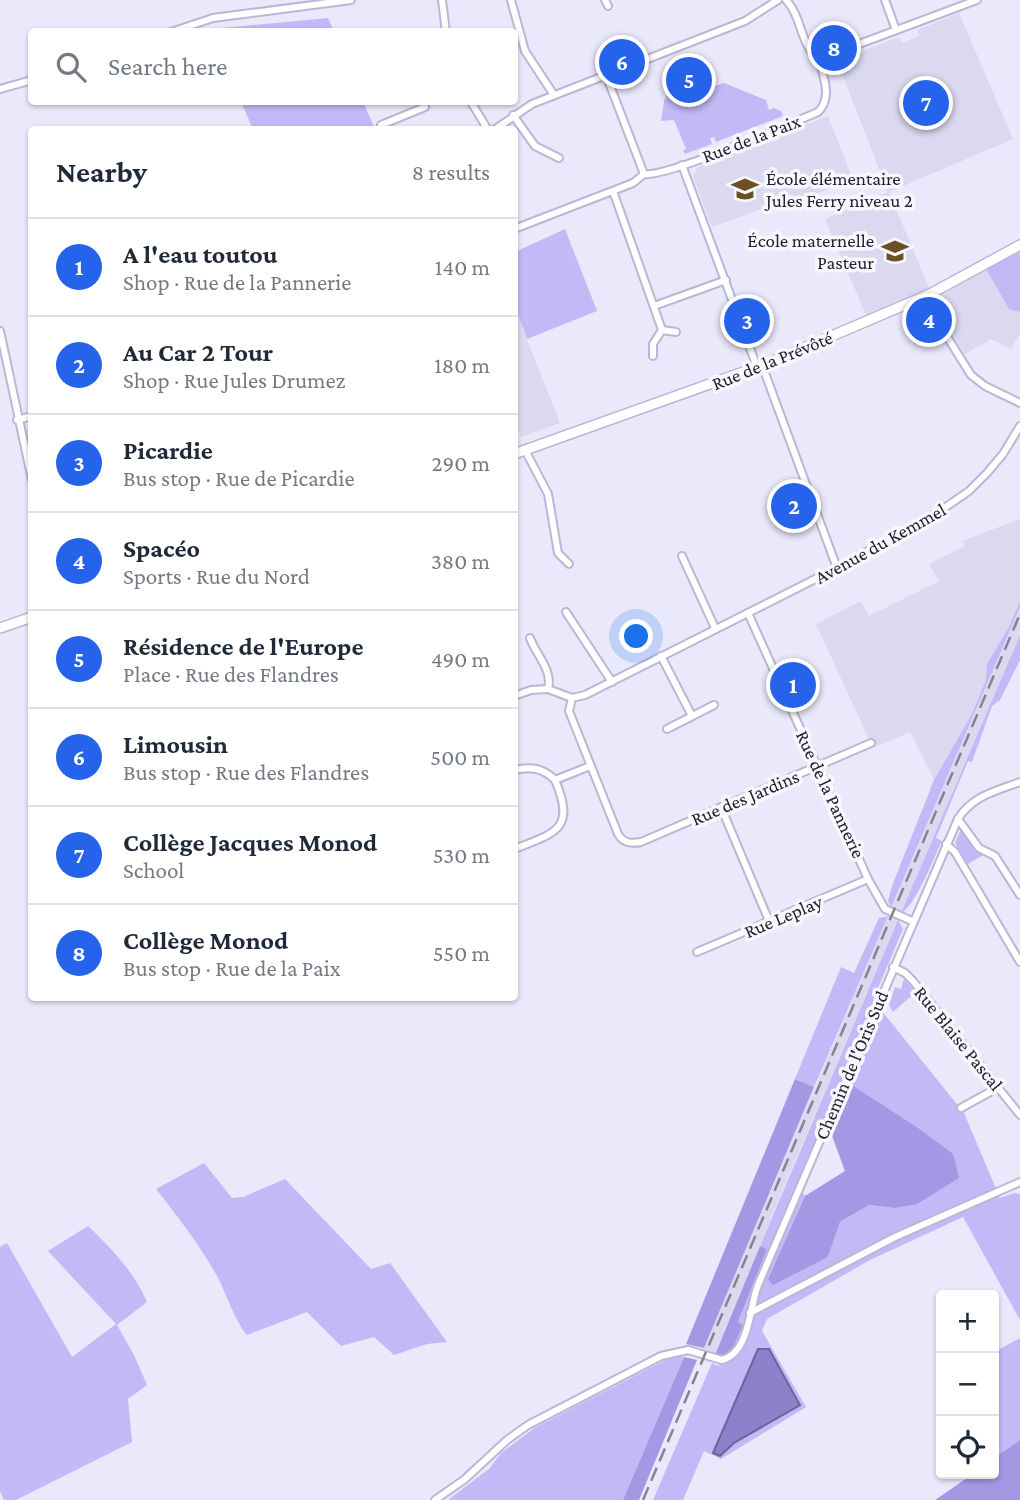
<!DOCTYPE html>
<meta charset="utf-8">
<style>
:root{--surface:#fff;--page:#f6f6f7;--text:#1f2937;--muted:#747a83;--line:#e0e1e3;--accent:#2563eb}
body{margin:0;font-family:"Crimson Pro",serif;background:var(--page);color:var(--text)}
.controls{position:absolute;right:21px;bottom:21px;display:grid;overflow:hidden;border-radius:7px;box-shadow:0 2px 5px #0004}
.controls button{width:63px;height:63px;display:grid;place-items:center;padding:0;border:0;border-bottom:2px solid var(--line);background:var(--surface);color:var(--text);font:35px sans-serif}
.you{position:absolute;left:637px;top:637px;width:24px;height:24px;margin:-18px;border:5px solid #fff;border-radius:50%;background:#1a73e8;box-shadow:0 0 0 10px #1a73e833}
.badge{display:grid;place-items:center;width:46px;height:46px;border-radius:50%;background:var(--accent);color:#fff;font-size:23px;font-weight:700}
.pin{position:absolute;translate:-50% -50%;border:4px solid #fff;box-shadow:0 2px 7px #0006}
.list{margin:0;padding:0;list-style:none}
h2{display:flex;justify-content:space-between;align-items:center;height:91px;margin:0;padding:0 28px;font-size:30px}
h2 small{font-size:23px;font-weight:400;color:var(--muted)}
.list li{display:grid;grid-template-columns:46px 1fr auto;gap:21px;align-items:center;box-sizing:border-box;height:98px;padding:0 28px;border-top:2px solid var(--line)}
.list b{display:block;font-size:26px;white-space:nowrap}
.list p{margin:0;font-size:23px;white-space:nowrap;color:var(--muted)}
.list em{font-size:23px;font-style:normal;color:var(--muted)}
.icon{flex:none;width:38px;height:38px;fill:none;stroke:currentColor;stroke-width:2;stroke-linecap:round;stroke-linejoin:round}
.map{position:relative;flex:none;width:1020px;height:1500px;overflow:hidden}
.search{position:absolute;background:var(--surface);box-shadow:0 2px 5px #0004;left:28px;top:28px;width:490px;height:77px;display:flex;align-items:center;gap:18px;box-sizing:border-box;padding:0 24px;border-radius:7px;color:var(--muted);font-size:26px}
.panel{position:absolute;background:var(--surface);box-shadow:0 2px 5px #0004;left:28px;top:126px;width:490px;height:875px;border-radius:7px}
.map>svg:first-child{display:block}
.built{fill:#dad9f0}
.green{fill:#c1baf7;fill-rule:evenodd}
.forest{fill:#a298e4}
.water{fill:#8c82cb;stroke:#6c659b;stroke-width:2}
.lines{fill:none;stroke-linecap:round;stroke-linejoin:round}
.street-casing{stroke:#bab7d6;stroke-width:10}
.secondary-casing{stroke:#bab7d6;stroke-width:12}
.street{stroke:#fff;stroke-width:6}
.secondary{stroke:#fff;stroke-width:9}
.rail{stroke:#858392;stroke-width:2.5;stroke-dasharray:14 7;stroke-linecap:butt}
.labels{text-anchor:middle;stroke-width:7;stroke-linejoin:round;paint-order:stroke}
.street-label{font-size:19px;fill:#22202c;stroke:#f7f7fd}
.poi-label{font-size:19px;fill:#22202c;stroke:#f7f7fd;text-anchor:start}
</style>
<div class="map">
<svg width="1020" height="1500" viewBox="0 0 1020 1500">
<rect width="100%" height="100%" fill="#eae8fb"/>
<g class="built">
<path d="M959 13 1013 139 889 192 929 288 866 315 825 219 888 192 837 61 899 37 902 43 919 36 917 30Z"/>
<path d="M828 116 853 180 783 206 781 202 712 227 693 177 698 167Z"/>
<path d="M986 269 1009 308 1020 312V333L1011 349 991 339 965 354 933 301Z"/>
<path d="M514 307 560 423 521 437 514 419Z"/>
<path d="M1020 519V601L1009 627 987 664 986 680 972 714 934 780 910 732 873 748 816 624 861 601 869 616 939 581 929 564 965 546 962 541Z"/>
<path d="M1020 607V635L783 1189 715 1355 704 1348Z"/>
</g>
<g class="green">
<path d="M328 18 334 31 212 32V29Z"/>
<path d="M707 79 714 82 715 86 724 83 766 100 769 110 774 108 781 111 783 116 716 142 714 137 710 138 712 144 685 154 683 151 686 149 674 120 661 121 664 101 670 88 672 92 677 90 684 93 686 98 695 94 694 89 696 83Z"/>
<path d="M241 102H363L375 129H253Z"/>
<path d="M565 229 597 311 527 339 515 307V252Z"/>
<path d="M1020 252V312L1009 309 986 269Z"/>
<path d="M1020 601V607L891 908 888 901 892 886 934 780 972 714 986 680 987 664 1009 627Z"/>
<path d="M1020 635V660L1000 700 992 706 972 762 968 761 936 838 942 841C934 857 915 907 901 913Z"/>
<path d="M960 831 964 832 974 850 983 855 968 864 955 843Z"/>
<path d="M888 916 814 1087 795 1079 841 967 854 973 879 918Z"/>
<path d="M898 920 903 929 873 1000 964 1113 1000 1198 1015 1193 1020 1194V1320L963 1217 870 1260 767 1319 762 1331 806 1407 721 1459 704 1451 683 1500H653L712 1363 718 1366 734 1346 743 1325 738 1322 767 1249 760 1246ZM827 1130 959 1178 895 1208 869 1205 840 1222 828 1257 768 1279 805 1196 801 1190Z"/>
<path d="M904 979 916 992 893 1012 889 1005 895 987 901 989Z"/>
<path d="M204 1163 232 1198 243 1197 285 1179 371 1269 390 1263 447 1342 427 1344 394 1355 374 1337 341 1346 307 1312 247 1335C235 1321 226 1293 217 1276 199 1244 178 1217 156 1189Z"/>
<path d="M88 1226C112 1249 134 1272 147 1302L117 1325 134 1355 147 1385 128 1399 132 1442 16 1500H4L0 1491V1247L7 1243 72 1357 116 1324 48 1251Z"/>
<path d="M1020 1338V1440L994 1458V1352Z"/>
<path d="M673 1356 684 1357 623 1500H448L490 1468 501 1453 536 1427Z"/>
</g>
<g class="forest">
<path d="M795 1079 814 1087 704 1348 686 1344Z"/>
<path d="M850 1084 918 1128 953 1154 959 1178 917 1204 895 1208 869 1205 840 1222 828 1257 773 1285 768 1279 805 1196 845 1171 831 1133 827 1130Z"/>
<path d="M760 1246 767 1249 738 1322 743 1325 734 1346 722 1359 715 1355Z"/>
<path d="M684 1357 697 1360 639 1500H623Z"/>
<path d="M1020 1440V1500H935L973 1474H994V1458Z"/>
</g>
<path class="water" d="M758 1349H769L800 1405 734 1443 720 1456 713 1453Z"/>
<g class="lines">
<defs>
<g id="street">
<path d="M442 0 446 32"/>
<path d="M511 0 525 51 554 95"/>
<path d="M605 0 608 6"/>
<path d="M786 0C802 16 800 46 819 59"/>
<path d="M885 0 896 30"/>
<path d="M171 32 213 18 351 0"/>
<path d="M819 59 977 0"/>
<path d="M606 75 644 174"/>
<path d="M0 89 32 80"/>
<path d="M471 102 488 130"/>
<path d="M513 115 535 146 559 158"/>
<path d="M381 125 425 107"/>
<path d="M494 130 532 104 745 21 778 0"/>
<path d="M682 165 757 367"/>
<path d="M613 191 662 330"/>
<path d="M514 229 633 183 644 174C665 178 790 124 818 112 833 98 823 76 819 59"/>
<path d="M923 298 971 375 985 386 1020 403"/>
<path d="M654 306 726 280"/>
<path d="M0 331 32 480"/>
<path d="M653 356V344L662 330 676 332"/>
<path d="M762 365 837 568"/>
<path d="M17 420 32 416"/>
<path d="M525 450 548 494 558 553 569 564"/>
<path d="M682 556 715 628"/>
<path d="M566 612 612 682"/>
<path d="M748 613 868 879 885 909 912 921"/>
<path d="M530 638C536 655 553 670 548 689L572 698"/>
<path d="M661 656 692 716"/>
<path d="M514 696 531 690 548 689"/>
<path d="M667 729 714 705"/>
<path d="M871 743 641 842C631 844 623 843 618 834L569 711 572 698 585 695 837 568 940 511 969 491 987 473 1003 454 1020 426"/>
<path d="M514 770C531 766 543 768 555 780L590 766"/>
<path d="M721 807 769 921"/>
<path d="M958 819 979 848 995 856 1020 895"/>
<path d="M946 844 955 852 1020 962"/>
<path d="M514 849C556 833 576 829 555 780"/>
<path d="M697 952 868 879"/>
<path d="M893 967 905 973 913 981 1020 1115"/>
<path d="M961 1108 999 1087"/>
<path d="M750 1313 895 1237 1020 1182"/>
<path d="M435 1500 465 1479 507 1440 528 1425 661 1356 688 1350 722 1360C750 1352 749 1308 758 1285L958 819C972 796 996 791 1020 782"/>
</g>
<g id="secondary">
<path d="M514 454 771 362 930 294 1020 245"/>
<path d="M0 628 32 617"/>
</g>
</defs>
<use href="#street" class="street-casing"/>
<use href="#secondary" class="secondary-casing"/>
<use href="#street" class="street"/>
<use href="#secondary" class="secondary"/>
<path class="rail" d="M643 1500 1020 614"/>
</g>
<defs>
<symbol id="school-bare" viewBox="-9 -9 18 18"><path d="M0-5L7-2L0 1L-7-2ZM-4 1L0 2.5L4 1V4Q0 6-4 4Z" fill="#6b5022" stroke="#f7f7fd" stroke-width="2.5" paint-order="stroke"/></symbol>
</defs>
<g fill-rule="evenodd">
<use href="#school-bare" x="726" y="170" width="38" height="38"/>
<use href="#school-bare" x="876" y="232" width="38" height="38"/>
</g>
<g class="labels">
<g class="street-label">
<text transform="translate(751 138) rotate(-21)" y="7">Rue de la Paix</text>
<text transform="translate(772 360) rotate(-22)" y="7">Rue de la Prévôté</text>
<text transform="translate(880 543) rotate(-29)" y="7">Avenue du Kemmel</text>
<text transform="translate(831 794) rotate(65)" y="7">Rue de la Pannerie</text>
<text transform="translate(745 797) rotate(-23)" y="7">Rue des Jardins</text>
<text transform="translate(783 916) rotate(-23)" y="7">Rue Leplay</text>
<text transform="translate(959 1038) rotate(51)" y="7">Rue Blaise Pascal</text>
<text transform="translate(851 1065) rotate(-67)" y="7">Chemin de l'Oris Sud</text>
</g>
<g class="poi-label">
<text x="766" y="185">École élémentaire<tspan x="766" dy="22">Jules Ferry niveau 2</tspan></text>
<text x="874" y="247" text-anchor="end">École maternelle<tspan x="874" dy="22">Pasteur</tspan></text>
</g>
</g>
</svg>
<div class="controls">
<button>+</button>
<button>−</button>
<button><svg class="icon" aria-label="locate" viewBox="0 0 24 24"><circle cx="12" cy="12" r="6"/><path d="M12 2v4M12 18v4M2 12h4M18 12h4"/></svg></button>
</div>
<div class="you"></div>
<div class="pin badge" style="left:793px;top:685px">1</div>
<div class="pin badge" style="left:794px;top:506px">2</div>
<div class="pin badge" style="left:747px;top:321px">3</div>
<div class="pin badge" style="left:929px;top:320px">4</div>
<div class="pin badge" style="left:689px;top:80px">5</div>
<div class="pin badge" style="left:622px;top:62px">6</div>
<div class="pin badge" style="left:926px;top:103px">7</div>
<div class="pin badge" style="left:834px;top:48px">8</div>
<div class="search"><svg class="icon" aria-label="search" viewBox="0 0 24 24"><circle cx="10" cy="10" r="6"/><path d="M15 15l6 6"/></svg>Search here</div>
<section class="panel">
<h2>Nearby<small>8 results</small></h2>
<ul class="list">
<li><span class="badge">1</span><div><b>A l'eau toutou</b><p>Shop · Rue de la Pannerie</p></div><em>140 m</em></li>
<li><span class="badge">2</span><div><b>Au Car 2 Tour</b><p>Shop · Rue Jules Drumez</p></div><em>180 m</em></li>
<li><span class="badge">3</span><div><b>Picardie</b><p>Bus stop · Rue de Picardie</p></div><em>290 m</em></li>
<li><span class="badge">4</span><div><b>Spacéo</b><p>Sports · Rue du Nord</p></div><em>380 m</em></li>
<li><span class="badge">5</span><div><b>Résidence de l'Europe</b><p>Place · Rue des Flandres</p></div><em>490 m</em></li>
<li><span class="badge">6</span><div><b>Limousin</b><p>Bus stop · Rue des Flandres</p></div><em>500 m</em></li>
<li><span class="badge">7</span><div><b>Collège Jacques Monod</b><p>School</p></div><em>530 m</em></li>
<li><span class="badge">8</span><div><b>Collège Monod</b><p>Bus stop · Rue de la Paix</p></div><em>550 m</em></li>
</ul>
</section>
</div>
